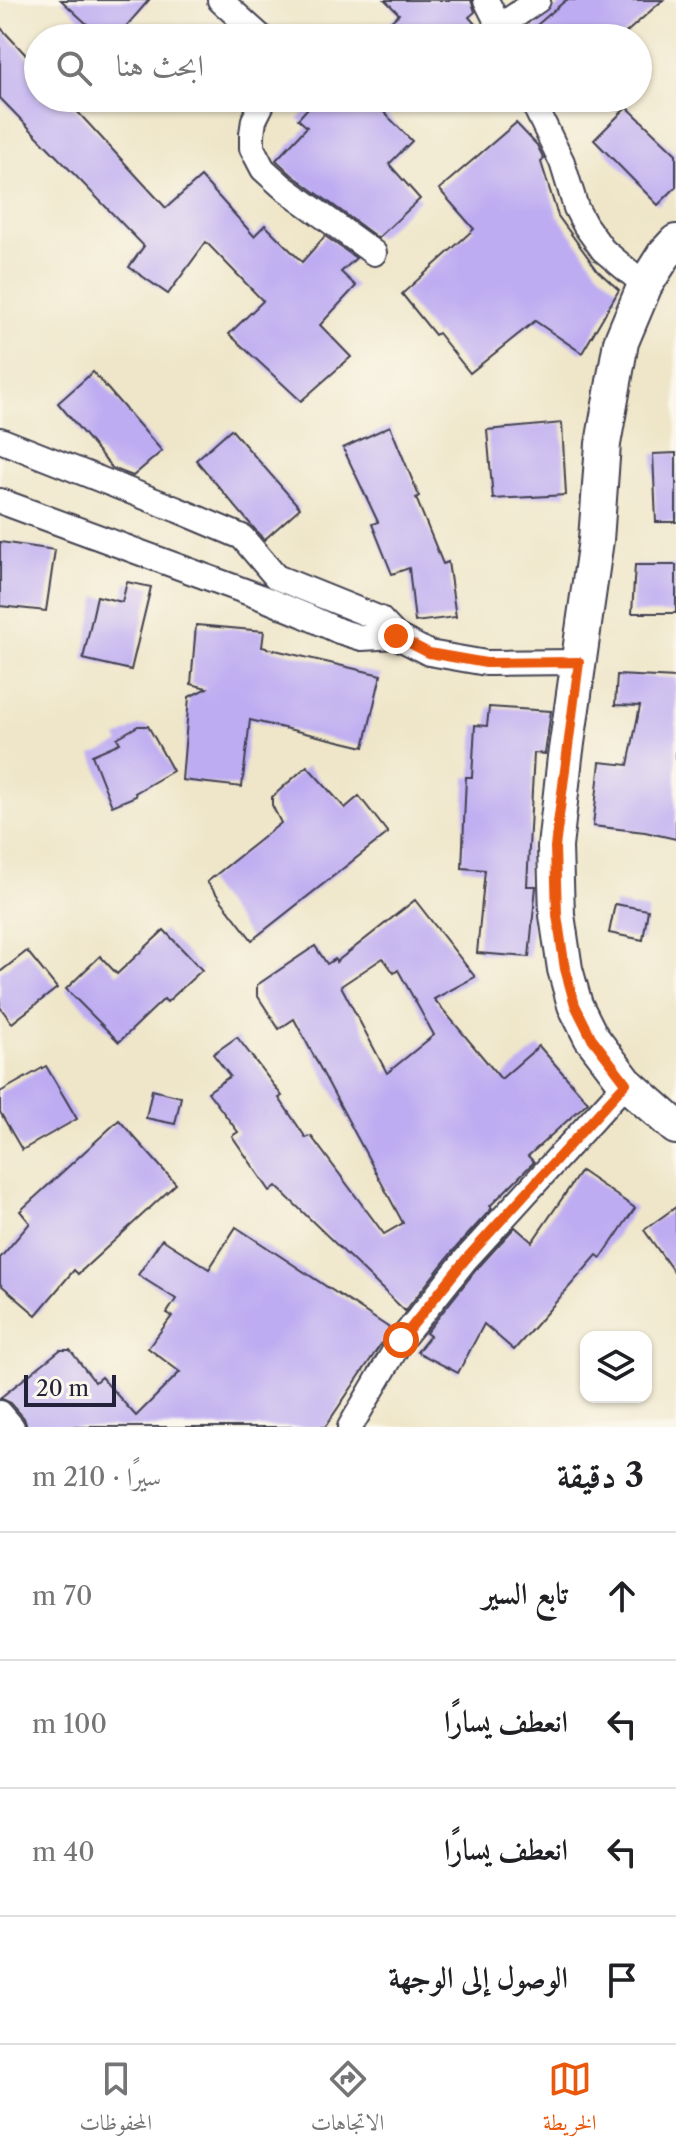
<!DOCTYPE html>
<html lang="ar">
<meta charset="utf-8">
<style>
:root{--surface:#fff;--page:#f2f2f2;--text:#202124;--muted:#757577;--line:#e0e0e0;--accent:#ea580c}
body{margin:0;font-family:"Libre Caslon Text",Amiri,serif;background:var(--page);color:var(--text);direction:rtl}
.controls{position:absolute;right:24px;bottom:24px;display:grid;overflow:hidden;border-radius:16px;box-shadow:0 2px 6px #0004}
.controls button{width:72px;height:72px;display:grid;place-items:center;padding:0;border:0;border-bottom:2px solid var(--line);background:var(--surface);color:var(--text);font:40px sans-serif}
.scale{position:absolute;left:24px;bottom:20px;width:92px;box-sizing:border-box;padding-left:8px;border:4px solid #22223b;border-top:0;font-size:22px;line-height:28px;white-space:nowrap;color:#22223b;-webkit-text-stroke:6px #fbf7ec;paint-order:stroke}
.stop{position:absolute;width:24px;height:24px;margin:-18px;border:6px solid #ea580c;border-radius:50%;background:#fff}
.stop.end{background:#ea580c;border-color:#fff;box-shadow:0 2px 8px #0008}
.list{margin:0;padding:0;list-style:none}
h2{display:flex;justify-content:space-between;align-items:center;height:104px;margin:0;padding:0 32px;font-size:34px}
h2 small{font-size:26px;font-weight:400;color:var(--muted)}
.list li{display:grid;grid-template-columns:52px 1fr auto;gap:24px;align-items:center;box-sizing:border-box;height:128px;padding:0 32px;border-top:2px solid var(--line)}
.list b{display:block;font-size:30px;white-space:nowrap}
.list em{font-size:26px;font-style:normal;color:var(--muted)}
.icon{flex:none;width:44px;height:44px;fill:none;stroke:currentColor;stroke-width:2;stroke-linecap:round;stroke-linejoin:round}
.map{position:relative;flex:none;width:676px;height:1427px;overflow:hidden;direction:ltr}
.search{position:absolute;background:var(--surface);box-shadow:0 2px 6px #0004;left:24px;right:24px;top:24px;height:88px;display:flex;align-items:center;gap:20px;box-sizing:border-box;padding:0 28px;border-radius:44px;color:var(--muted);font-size:30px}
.sheet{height:616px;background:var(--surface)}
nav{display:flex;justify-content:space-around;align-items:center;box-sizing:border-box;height:112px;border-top:2px solid var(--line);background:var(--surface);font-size:22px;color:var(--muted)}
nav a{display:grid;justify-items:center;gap:4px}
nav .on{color:var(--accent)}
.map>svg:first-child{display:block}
.building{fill:#bdacf1;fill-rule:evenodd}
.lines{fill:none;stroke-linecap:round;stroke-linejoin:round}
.street-casing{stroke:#413f50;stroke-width:28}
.secondary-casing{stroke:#413f50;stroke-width:38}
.street{stroke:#fff;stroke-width:24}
.secondary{stroke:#fff;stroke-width:34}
.route{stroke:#ea580c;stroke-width:10}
</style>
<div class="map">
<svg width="676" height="1427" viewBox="0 0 676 1427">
<rect width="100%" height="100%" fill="#fbf7ec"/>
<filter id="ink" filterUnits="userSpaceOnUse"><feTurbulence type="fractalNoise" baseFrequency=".0125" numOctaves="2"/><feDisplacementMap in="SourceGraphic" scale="16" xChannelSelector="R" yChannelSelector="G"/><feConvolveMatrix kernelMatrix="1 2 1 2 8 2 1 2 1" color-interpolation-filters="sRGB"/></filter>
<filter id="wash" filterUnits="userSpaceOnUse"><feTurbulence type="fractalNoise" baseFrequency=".006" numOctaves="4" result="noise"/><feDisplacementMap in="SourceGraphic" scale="32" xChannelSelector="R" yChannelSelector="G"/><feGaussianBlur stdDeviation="1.8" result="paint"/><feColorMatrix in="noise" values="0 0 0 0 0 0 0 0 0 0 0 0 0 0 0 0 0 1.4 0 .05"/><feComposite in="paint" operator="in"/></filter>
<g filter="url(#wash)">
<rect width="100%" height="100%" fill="#efe6c9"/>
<g id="blocks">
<g class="building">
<path d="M61 0H149L116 38H102Z"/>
<path d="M385 0H471L475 12 469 17 487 38H373L399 14Z"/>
<path d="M566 0H663L620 38H522Z"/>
<path d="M0 27 38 68V98H65L166 208 201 177 254 236 265 225 302 262 325 236 356 258 341 272 356 286 320 325 351 357 301 401 229 334 263 301 206 242 168 294 129 267 144 246 0 98Z"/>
<path d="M317 98H370L412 141 389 164 420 199 378 238 292 175 276 160 307 127 298 119Z"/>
<path d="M627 107 676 154V187L658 205 594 140Z"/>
<path d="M516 123 537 145 544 159 541 162 558 216 598 271 619 290 582 353 535 321 470 373 438 333 435 335 402 294 474 229 439 189Z"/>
<path d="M93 372 162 451 133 476 112 468 58 403Z"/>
<path d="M562 423 566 495 493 499 487 430Z"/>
<path d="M390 426 419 496 416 498 443 564 448 562 456 617 415 622 409 568 392 574 372 524 378 522 343 448Z"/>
<path d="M231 429 300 508 264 540 196 460Z"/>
<path d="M676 453V522H656L653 454Z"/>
<path d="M0 542 55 550 46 611 0 606Z"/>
<path d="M635 565H676V613H632Z"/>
<path d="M127 582 151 587 131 670 83 659 97 596 122 602Z"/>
<path d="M196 625 264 631 262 647 381 675 364 747 250 720 242 787 182 780 189 697 207 688 191 684Z"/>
<path d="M617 675 676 678V839L645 832 593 826 600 762 628 765 640 706 615 705Z"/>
<path d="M489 707 551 711 545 754 534 753 527 886H536L529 957 477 953 485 870 462 868 466 777H472L475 725 487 726Z"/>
<path d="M138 726H148L173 771 135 793 136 796 112 806 92 755 120 743 117 738Z"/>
<path d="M307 766 345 808 359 796 388 833 252 940 207 882 281 823 272 805V797Z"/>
<path d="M415 900 475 977 434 999 501 1079 539 1046 588 1102 528 1156 534 1162 490 1206 492 1208 453 1251 405 1311 276 1186 270 1191 232 1136 238 1132 208 1092 230 1076 213 1054 237 1037 282 1096 279 1098 306 1138 311 1136 384 1234 403 1223 294 1019 279 1029 257 995V985L315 946 327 964 335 959 336 962ZM383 958 394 973 398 970 434 1035 387 1073 341 986Z"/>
<path d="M615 904 648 910 643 940 609 933Z"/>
<path d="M164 930 202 970 167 1002 164 999 119 1042 66 989 100 956 117 974Z"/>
<path d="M27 951 57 988 12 1023 0 1007V972Z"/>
<path d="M46 1066 77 1119 22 1150 0 1112V1092Z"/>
<path d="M152 1090 181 1097 175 1124 146 1118Z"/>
<path d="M119 1120 176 1184 78 1274 74 1270 36 1315 0 1284V1258L30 1223 20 1211Z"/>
<path d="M581 1171 635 1208 601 1258 597 1255 514 1350 484 1324 458 1373 417 1352 430 1336 426 1333 476 1270 515 1227 532 1242Z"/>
<path d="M676 1207V1275L644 1230Z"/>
<path d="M236 1227 391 1329 325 1427H27L24 1418 11 1403 0 1398 60 1350H70L95 1382 101 1377 136 1416 180 1372 148 1348 172 1316 167 1313 176 1299 138 1275 162 1239 209 1269Z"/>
</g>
</g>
</g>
<g filter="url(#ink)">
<use href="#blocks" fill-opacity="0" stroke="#413f50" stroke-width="2"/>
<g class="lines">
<defs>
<g id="street">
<path d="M220 0 262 38"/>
<path d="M486 0 505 38"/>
<path d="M500 26 538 0"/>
<path d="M265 98 254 120 252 134V148L263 169 283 187 374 253"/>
<path d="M531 98 562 162 576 208 585 225 603 250 645 285"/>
<path d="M0 440 178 510 242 537 276 577 380 619 396 636 429 653 486 663 579 662"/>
<path d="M0 501 258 596 304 615 339 631 362 638 396 636"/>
<path d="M0 1413 12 1427"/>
<path d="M350 1427 401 1340 465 1260 626 1083"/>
</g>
<path id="secondary" d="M676 242 664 255 645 285 621 342 603 444 596 540 565 757 555 847 557 915 565 969 575 1005 591 1037 626 1083 676 1127"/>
</defs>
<use href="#street" class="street-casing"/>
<use href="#secondary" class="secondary-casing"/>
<use href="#street" class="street"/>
<use href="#secondary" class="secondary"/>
</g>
</g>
<g class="lines" filter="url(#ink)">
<path class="route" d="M396 636 429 653 486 663 579 662 555 847 557 915 565 969 575 1005 591 1037 626 1083 465 1260 401 1340"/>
</g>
</svg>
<div class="controls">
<button><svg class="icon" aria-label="layers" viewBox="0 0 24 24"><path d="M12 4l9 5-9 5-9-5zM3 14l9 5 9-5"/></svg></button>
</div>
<div class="scale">20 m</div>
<div class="stop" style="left:401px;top:1340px"></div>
<div class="stop end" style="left:396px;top:636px"></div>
<div class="search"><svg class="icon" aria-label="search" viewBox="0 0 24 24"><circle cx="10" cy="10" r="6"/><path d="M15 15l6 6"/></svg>ابحث هنا</div>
</div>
<section class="sheet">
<h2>3 دقيقة<small>سيرًا · 210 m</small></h2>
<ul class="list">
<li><svg class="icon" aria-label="ahead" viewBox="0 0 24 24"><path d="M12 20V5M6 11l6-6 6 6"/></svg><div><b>تابع السير</b></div><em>70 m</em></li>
<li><svg class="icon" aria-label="left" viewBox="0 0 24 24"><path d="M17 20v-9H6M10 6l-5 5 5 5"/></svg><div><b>انعطف يسارًا</b></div><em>100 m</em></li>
<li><svg class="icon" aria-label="left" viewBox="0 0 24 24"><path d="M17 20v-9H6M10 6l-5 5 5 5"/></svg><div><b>انعطف يسارًا</b></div><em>40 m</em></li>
<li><svg class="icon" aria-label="arrive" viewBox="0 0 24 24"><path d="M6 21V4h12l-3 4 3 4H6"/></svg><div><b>الوصول إلى الوجهة</b></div></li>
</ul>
</section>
<nav>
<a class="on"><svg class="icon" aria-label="map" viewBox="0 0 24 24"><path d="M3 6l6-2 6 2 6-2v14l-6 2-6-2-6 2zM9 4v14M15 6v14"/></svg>الخريطة</a>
<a><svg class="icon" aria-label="directions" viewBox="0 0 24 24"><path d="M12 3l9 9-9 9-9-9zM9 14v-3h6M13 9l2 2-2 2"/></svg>الاتجاهات</a>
<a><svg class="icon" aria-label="saved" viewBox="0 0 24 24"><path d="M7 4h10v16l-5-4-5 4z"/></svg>المحفوظات</a>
</nav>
